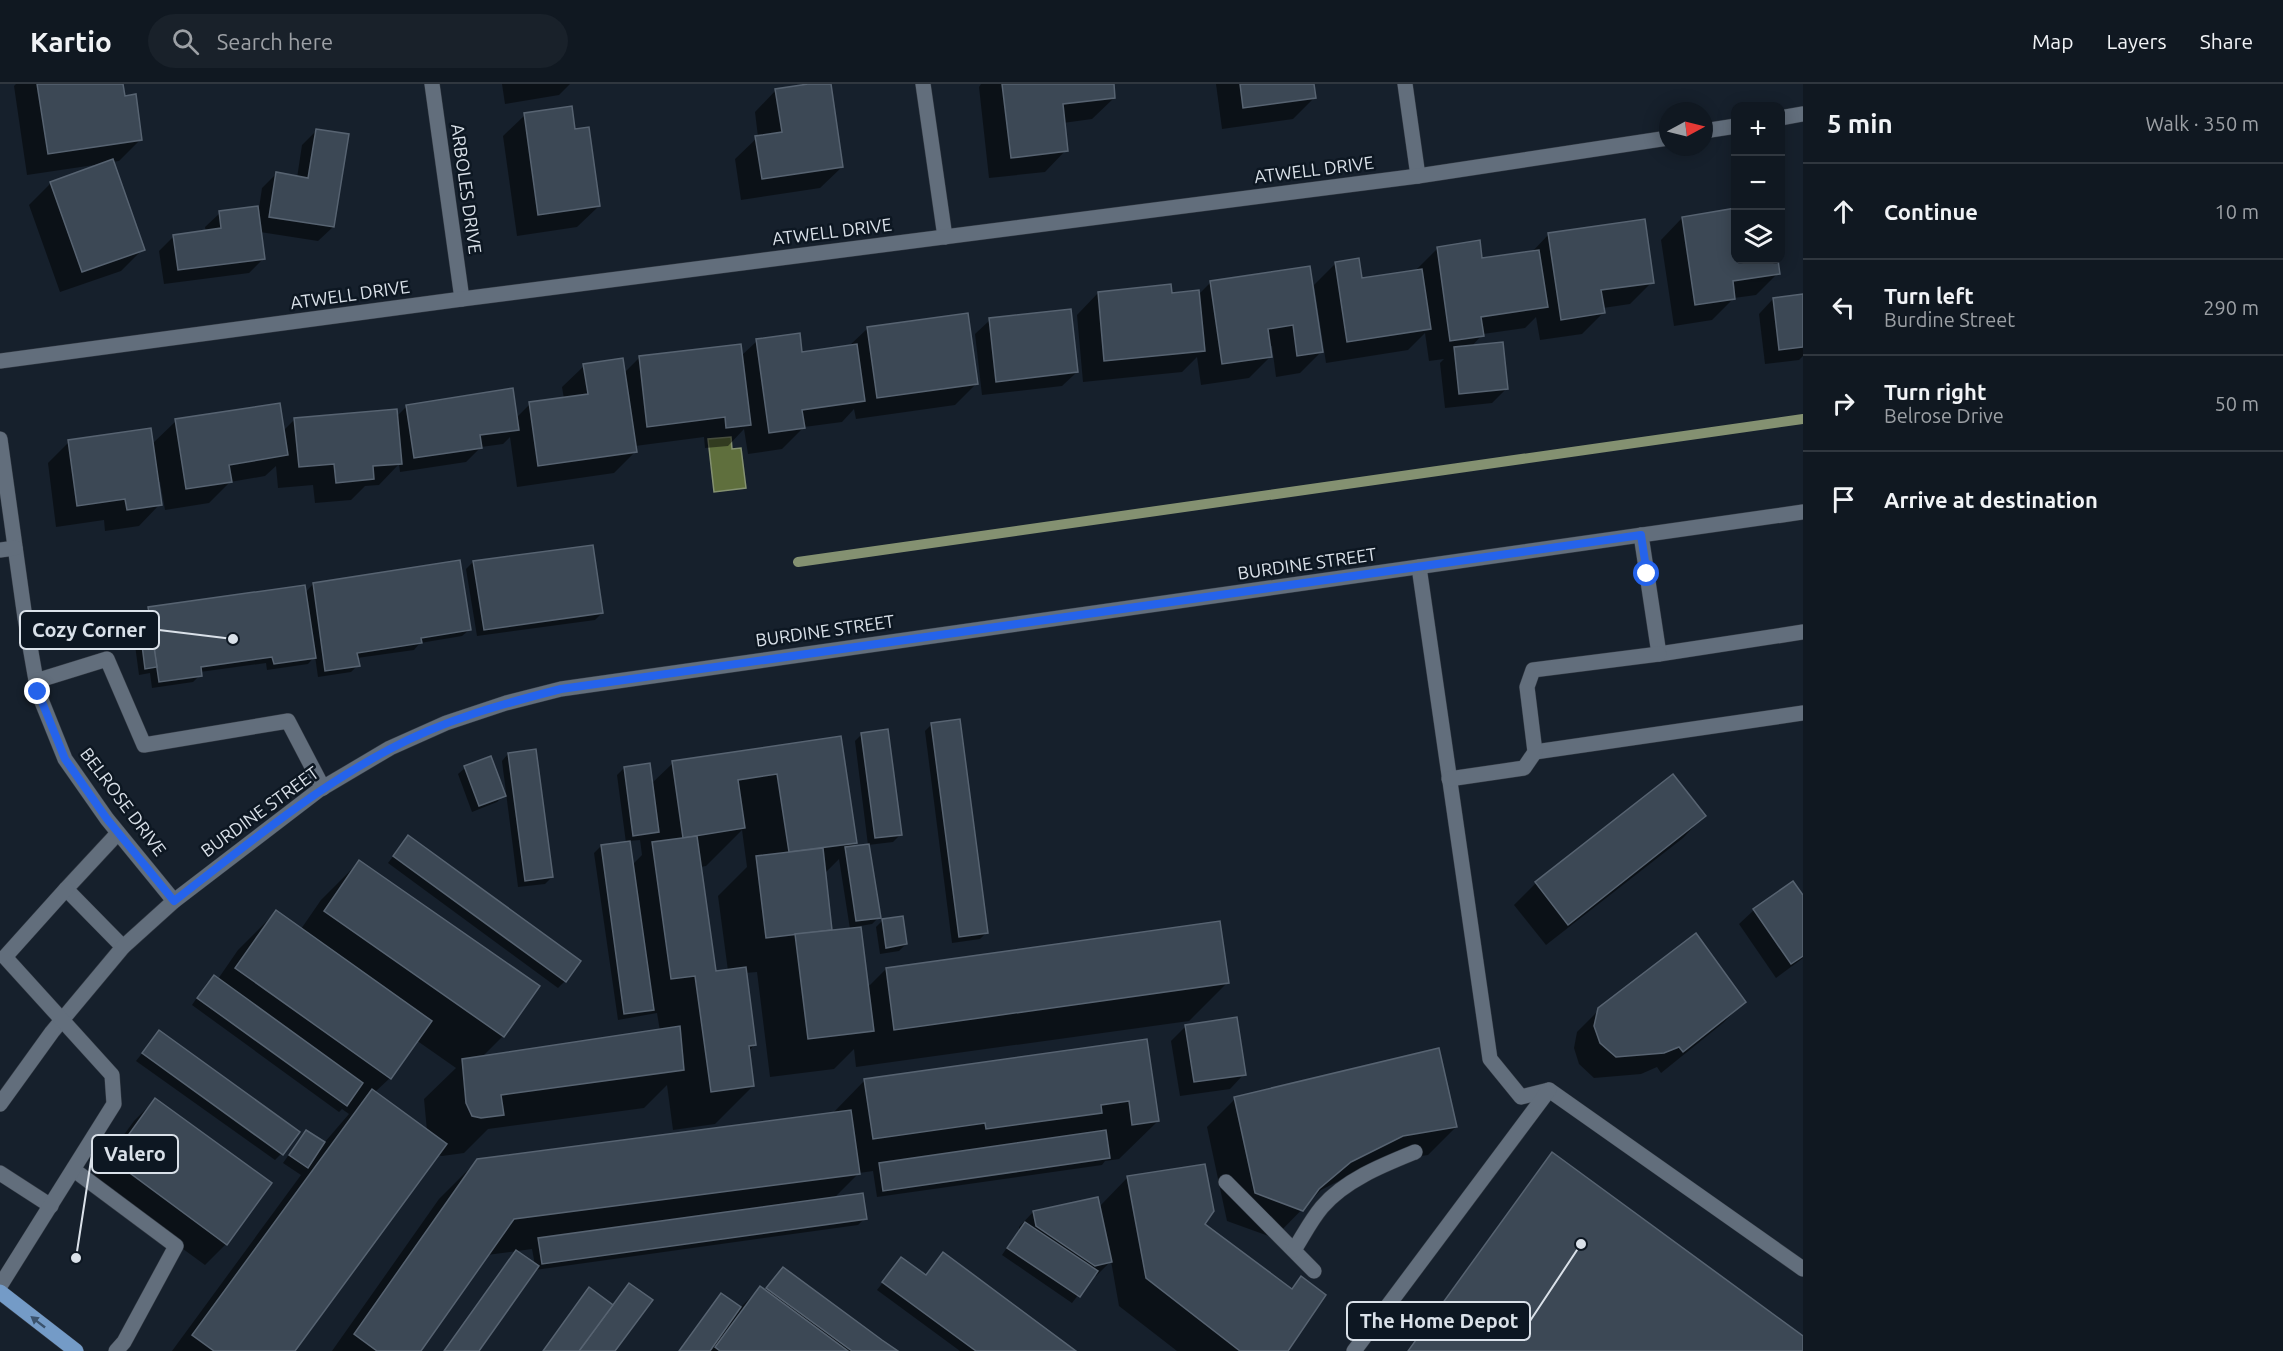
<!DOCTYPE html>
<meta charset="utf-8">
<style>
:root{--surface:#101821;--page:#19212a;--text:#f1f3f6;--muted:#9ca0a5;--line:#30373f}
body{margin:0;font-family:Ubuntu,sans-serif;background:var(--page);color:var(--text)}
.controls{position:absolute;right:18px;top:18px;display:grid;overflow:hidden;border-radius:12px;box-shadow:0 3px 15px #0003}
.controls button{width:54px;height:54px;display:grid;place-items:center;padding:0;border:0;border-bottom:2px solid var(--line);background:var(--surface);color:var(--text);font:30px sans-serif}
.compass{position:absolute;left:1659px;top:18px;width:54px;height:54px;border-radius:50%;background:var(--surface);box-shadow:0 3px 15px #0003;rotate:83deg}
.stop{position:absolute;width:18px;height:18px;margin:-14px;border:4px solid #2563eb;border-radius:50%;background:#fff}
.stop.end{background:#2563eb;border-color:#fff;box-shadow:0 2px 6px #0008}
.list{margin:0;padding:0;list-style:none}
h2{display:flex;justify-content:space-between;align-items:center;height:78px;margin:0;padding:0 24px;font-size:26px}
h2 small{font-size:20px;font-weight:400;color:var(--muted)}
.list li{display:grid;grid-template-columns:39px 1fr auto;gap:18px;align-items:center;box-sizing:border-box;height:96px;padding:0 24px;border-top:2px solid var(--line)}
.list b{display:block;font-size:22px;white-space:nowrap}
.list p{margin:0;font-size:20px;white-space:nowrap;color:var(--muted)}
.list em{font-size:20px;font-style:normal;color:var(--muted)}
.icon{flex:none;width:33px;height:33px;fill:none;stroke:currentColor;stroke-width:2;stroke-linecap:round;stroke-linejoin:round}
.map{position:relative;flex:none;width:1803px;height:1267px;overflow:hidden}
header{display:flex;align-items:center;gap:36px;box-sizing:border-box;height:84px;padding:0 30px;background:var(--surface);border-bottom:2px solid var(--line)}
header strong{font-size:28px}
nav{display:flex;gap:33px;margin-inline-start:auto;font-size:21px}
.search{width:420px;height:54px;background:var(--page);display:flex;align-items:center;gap:15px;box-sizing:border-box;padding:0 21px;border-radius:33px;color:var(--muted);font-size:22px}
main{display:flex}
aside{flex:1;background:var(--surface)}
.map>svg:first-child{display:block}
.water{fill:#5f6f3d;stroke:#849171;stroke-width:1.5}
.shadow{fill:#0007;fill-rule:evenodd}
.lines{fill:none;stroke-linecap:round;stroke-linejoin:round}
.stream{stroke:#849171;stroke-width:10}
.building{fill:#3c4855;stroke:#576371;stroke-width:1.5}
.minor-casing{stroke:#323943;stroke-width:16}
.major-casing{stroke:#323943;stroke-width:16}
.minor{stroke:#626e7c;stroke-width:15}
.major{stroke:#749bc7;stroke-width:15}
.oneway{fill:#3b526c}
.route{stroke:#2563eb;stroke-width:8}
.labels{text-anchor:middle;stroke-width:5;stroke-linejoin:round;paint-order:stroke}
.street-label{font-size:18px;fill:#dae1e9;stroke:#0d1722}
.leader{fill:none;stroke:#dae1e9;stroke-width:2}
.callout-dot{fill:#dae1e9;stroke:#0d1722;stroke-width:2}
.callout{fill:#0d1722;stroke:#dae1e9;stroke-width:2}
.callout-label{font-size:20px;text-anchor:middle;font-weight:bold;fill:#dae1e9}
</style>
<header>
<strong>Kartio</strong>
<div class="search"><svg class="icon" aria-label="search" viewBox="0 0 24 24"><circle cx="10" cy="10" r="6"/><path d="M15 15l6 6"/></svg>Search here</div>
<nav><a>Map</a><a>Layers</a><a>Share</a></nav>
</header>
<main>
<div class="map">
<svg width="1803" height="1267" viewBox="0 0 1803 1267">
<rect width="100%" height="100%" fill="#16202c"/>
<path class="water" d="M731 353 732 365 741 364 746 404 714 408 708 355Z"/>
<g class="shadow">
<path d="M16 0H121L123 13 141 55 119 77 112 78 143 165 121 187 60 208 29 121 51 99 101 80 27 91 14 2Z"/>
<path d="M502 0H570L559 11 505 20Z"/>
<path d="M819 0H830L842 83 820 104 741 116 735 75 758 53 755 28 776 6Z"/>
<path d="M981 0H1112L1114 14 1092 35 1063 39 1066 66 1045 88 989 94 979 3Z"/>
<path d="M1216 0H1313L1315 13 1293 35 1222 45Z"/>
<path d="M525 31 574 47 599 122 577 143 517 152 503 52Z"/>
<path d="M316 47 333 143 318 157 260 148 264 174 249 189 164 200 159 167 174 152 206 148 205 143 220 129 259 124 262 104 276 90 297 94 302 61Z"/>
<path d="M1682 134 1736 176H1776L1778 189 1756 211 1734 214 1712 236 1674 242 1661 156Z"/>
<path d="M1549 150 1652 198 1630 220 1603 224V229L1582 250 1540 256 1536 233 1525 244 1483 250 1471 263 1506 305 1492 319 1445 324 1440 279 1444 275 1429 277 1425 249 1408 266 1326 279 1314 201 1336 179 1361 196 1417 188 1416 186 1438 164 1481 176 1531 169Z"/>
<path d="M1309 184 1321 268 1300 289 1276 293 1272 262H1269L1270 273 1249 294 1201 301 1197 273 1182 288 1083 298 1077 231 1098 209 1198 211 1211 198Z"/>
<path d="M1803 211V272L1799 276 1765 280 1759 230 1773 215Z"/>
<path d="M990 236 1077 288 1062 302 982 311 975 250Z"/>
<path d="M868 244 977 299 955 321 856 335 854 325 842 338 804 343 782 365 748 370 744 345 728 362 705 364 704 353 635 362V368L614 389 517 403 510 353 503 360 481 363 466 378 400 388 399 380 379 401 365 402 351 416 315 419 313 401 278 404 276 382 265 392 230 398 209 419 165 426 160 398H157L160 420 139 442 105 447 104 436 56 443 48 379 69 358 152 360 176 337 283 347 295 335 396 333 407 322 516 334 530 320 564 315 562 303 584 282 624 289 639 274 741 272 757 257 801 269 849 262Z"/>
<path d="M473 478 602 529 595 536 477 552 466 485Z"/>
<path d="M313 500 469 546 462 552 420 559 414 566 357 574 358 581 351 588 318 593 315 572 308 580 267 586 266 579 200 588V591L193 598 152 604 150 589 139 591 133 546 143 538 142 531 149 524 305 509Z"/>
<path d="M932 640 986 849 980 855 952 859 925 647Z"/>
<path d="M862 650 900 751 893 758 868 761 855 657Z"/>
<path d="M840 653 855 759 850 764 879 833 872 840 860 842 867 904 886 885 1227 899 1189 937 856 983 854 965 834 985 770 993 757 888 745 889 755 960 749 967 753 1002 715 1040 673 1046 667 1001 644 1024 488 1045 464 1069 442 1072 437 1071 293 1267H172L301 1091 283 1079 300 1055 307 1048 324 1059 349 1030 342 1025 339 1028 192 921 207 899 214 893 218 895 238 866 276 828 301 845 321 816 360 777 503 952 481 974 660 947 657 929 618 936 594 769 601 762 626 759 617 691 624 684 651 700 673 679ZM742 746 747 783 718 812 728 887 715 889 700 783 706 782ZM640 756 642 771 632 781 628 757ZM839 775 850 845 831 847 824 790ZM416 956 456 984 424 1015 427 1047 375 1008 390 994Z"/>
<path d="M508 670 552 793 545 800 518 803 502 677Z"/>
<path d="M465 684 504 711 497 718 472 728 458 690Z"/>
<path d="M1673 692 1704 732 1683 754 1546 861 1514 821 1536 799Z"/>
<path d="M408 753 579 878 565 897 558 904 388 779Z"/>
<path d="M1792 799 1803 814V874L1776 894 1739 840 1754 826Z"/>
<path d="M883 836 906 860 899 867 880 870 876 843Z"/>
<path d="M1744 918 1723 939 1661 989 1657 983 1641 990 1594 994 1579 980 1574 964 1577 948 1599 926Z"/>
<path d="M1186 942 1244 990 1230 1005 1180 1012 1171 957Z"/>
<path d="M159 948 281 1070 275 1076 136 977Z"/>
<path d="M1146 956 1158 1037 1119 1075 1105 1077 1102 1081 877 1113 873 1087 859 1089 833 1115 865 1134 858 1141 535 1186 478 1267H444L516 1168 535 1181 532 1165 487 1171 420 1267H332L439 1115 478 1076 832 1030 865 996Z"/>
<path d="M1235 1015 1456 1043 1428 1071 1374 1079 1321 1106 1274 1154 1227 1137 1207 1043Z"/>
<path d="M155 1016 226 1160 205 1181 90 1097 134 1037Z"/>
<path d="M1552 1070 1803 1254V1267H1407Z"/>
<path d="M1128 1093 1203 1140 1290 1206 1301 1194 1286 1267H1177L1119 1222 1111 1177 1096 1192 1092 1193 1072 1219 1002 1171 1019 1146V1143L1033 1128 1099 1123Z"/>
<path d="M943 1170 1073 1267H960L877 1206 901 1175 925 1192Z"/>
<path d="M776 1192 895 1267H679L721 1211 740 1224 760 1204 764 1207Z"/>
<path d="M630 1200 613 1267H543L589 1205 612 1222Z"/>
</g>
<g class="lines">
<path class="stream" d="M798 478 1803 335"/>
</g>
<g class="building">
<path d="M37 0H123L125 12 136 10 142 56 48 70Z"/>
<path d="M808 0H831L843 83 762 95 755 52 782 48 775 5Z"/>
<path d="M1002 0H1114L1115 14 1063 20 1068 67 1011 74Z"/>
<path d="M1240 0H1314L1316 14 1243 24Z"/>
<path d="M572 22 575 45 589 43 600 122 538 131 524 29Z"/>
<path d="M316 45 349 50 334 143 269 133 276 88 308 94Z"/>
<path d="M113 75 145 166 82 188 50 98Z"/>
<path d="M258 122 265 175 178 186 173 151 221 144 219 127Z"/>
<path d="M1736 124V176H1778L1780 190 1733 197 1735 215 1695 221 1682 133Z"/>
<path d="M1645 135 1654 199 1601 206 1605 229 1561 236 1548 149Z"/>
<path d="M1480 156 1482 174 1539 166 1548 223 1481 233 1484 252 1450 257 1437 163Z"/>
<path d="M1359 174 1362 194 1422 185 1431 245 1347 258 1335 178Z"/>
<path d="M1310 182 1323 268 1297 272 1293 241 1268 245 1272 273 1222 280 1210 197Z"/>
<path d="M1171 200 1172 209 1199 206 1205 267 1104 277 1098 208Z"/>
<path d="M1803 210V263L1779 266 1773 214Z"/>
<path d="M1071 225 1078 288 996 298 989 234Z"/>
<path d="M968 229 978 300 877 314 867 243Z"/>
<path d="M800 249 802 268 857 260 865 317 802 326 805 344 769 349 756 255Z"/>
<path d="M1503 258 1508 305 1459 310 1454 263Z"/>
<path d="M741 260 751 341 726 344 725 333 647 343 639 272Z"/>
<path d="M623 274 637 368 538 382 529 318 588 310 583 280Z"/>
<path d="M513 304 519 346 480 351 482 364 414 374 406 321Z"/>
<path d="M280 319 288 371 229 381 232 398 186 405 175 335Z"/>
<path d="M397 325 402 380 373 382 374 395 336 399 334 380 299 383 294 334Z"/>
<path d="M151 344 162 421 127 426 125 415 77 422 68 356Z"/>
<path d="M593 461 603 529 484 546 473 477Z"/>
<path d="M460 476 471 546 421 554 422 559 357 569 360 582 325 587 313 499Z"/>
<path d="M305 501 316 574 274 580 272 573 201 583 202 592 159 598 148 523Z"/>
<path d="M150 536 157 583 145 585 139 537Z"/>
<path d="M960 635 988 849 959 853 931 639Z"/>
<path d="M888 645 902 751 875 754 861 649Z"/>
<path d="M841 652 857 759 789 768 777 690 738 696 745 744 683 754 672 677Z"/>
<path d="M536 665 553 793 525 797 508 669Z"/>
<path d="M491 672 506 712 479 722 464 682Z"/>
<path d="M650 679 659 748 633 752 624 683Z"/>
<path d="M1673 690 1706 732 1568 841 1535 798Z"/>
<path d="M408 751 581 877 566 898 393 772Z"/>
<path d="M697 752 716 887 746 883 756 961 749 962 754 1002 711 1008 695 892 671 895 652 758Z"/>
<path d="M630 757 654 926 624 930 601 761Z"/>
<path d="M869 760 881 834 856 837 845 763Z"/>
<path d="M823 764 832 846 766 854 756 772Z"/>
<path d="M359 776 540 902 504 953 324 827Z"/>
<path d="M1793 797 1803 811V872L1791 880 1753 825Z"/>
<path d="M276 826 432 937 391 995 235 884Z"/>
<path d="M903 832 907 860 886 864 882 835Z"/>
<path d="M1220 837 1229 899 894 946 886 884Z"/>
<path d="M861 843 874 947 808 955 795 850Z"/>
<path d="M1696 849 1746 918 1683 968 1679 963 1664 969 1616 973 1600 959 1594 942 1598 924Z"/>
<path d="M214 891 363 999 347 1022 197 914Z"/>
<path d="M1237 933 1246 991 1194 998 1185 941Z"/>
<path d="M680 942 684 986 501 1011 504 1031 481 1034 472 1032 466 1019 462 975Z"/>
<path d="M159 946 300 1048 283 1071 142 969Z"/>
<path d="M1147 955 1159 1037 1132 1041 1129 1017 1101 1021 1102 1029 986 1045 985 1039 873 1055 864 995Z"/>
<path d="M1439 964 1457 1043 1403 1052 1351 1078 1319 1105 1303 1127 1255 1109 1234 1013Z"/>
<path d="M372 1005 447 1060 295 1267H214L192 1251Z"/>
<path d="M155 1014 272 1099 227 1161 111 1075Z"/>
<path d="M851 1026 860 1090 514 1135 421 1267H377L354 1250 477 1075Z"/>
<path d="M306 1046 325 1058 308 1084 289 1071Z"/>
<path d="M1106 1046 1110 1074 883 1107 879 1079Z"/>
<path d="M1552 1068 1803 1252V1267H1408Z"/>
<path d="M1205 1080 1214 1127 1205 1140 1292 1205 1301 1192 1326 1211 1288 1267H1240L1146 1194 1127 1092Z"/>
<path d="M863 1109 867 1135 542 1180 538 1154Z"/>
<path d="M1098 1113 1112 1178 1095 1182 1036 1142 1033 1127Z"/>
<path d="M1025 1138 1098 1187 1080 1213 1007 1164Z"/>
<path d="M516 1166 539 1182 479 1267H444Z"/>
<path d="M943 1168 1076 1267H976L882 1198 901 1173 926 1191Z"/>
<path d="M783 1183 882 1256 898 1267H852L766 1204Z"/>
<path d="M629 1199 653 1216 615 1267H579Z"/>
<path d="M760 1202 848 1267H720L715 1263Z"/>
<path d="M589 1203 613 1221 579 1267H543Z"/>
<path d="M721 1209 741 1223 710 1267H679Z"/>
</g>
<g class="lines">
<defs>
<g id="minor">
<path d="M432 0 462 215"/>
<path d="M923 0 945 153"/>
<path d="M1405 0 1418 92"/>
<path d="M1780 34 1803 30"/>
<path d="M1704 47 1736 42"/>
<path d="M0 277 462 215 1418 92 1668 54"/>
<path d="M0 355 25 534 38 608 65 675 107 735 174 817"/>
<path d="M1641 451 1659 570 1803 548"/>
<path d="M0 466 15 464"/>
<path d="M1419 483 1490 975 1521 1013 1549 1006 1803 1185"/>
<path d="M36 597 107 575 144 661 288 637 323 704"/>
<path d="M1535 668 1803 629"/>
<path d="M1449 695 1524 684 1535 668 1527 603 1533 586 1659 570"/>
<path d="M118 749 66 805 123 863"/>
<path d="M0 1020 52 948 123 863 174 817 319 706 390 664 446 639 506 619 561 605 1803 428"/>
<path d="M74 1086 176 1162 124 1258 116 1267"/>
<path d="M0 1089 51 1122"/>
<path d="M1226 1098 1314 1187"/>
<path d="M1294 1166C1303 1152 1311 1136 1322 1123 1345 1096 1383 1081 1415 1068"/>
<path d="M0 1202 114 1020 112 991 5 873 66 805"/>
<path d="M1354 1267 1549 1006"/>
</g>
<path id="major" d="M0 1208 76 1267"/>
</defs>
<use href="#minor" class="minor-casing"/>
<use href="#major" class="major-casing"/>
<use href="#minor" class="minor"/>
<use href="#major" class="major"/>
</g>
<defs><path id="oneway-solid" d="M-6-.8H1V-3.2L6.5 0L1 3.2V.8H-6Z" transform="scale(1.5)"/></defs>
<use class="oneway" href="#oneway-solid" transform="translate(38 1238) rotate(-142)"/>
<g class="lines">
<path class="route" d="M38 608 65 675 107 735 174 817C244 763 312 706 390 665 444 636 502 620 561 605L1641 451 1647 490"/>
</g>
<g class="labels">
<g class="street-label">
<text transform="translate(1314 86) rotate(-7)" y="6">ATWELL DRIVE</text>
<text transform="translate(466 105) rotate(82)" y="6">ARBOLES DRIVE</text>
<text transform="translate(832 148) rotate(-7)" y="6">ATWELL DRIVE</text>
<text transform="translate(350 211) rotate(-8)" y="6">ATWELL DRIVE</text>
<text transform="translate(1307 480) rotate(-8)" y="6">BURDINE STREET</text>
<text transform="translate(825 547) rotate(-8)" y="6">BURDINE STREET</text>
<text transform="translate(123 718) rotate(53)" y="6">BELROSE DRIVE</text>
<text transform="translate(260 728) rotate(-36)" y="6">BURDINE STREET</text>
</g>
</g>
<path class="leader" d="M233 555L159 546M76 1174L92 1070M1581 1160L1530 1237"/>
<g class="callout-dot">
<circle cx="233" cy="555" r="6"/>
<circle cx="76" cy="1174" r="6"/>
<circle cx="1581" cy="1160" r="6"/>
</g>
<g class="callout">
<rect x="20" y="527" width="139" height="38" rx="6"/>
<rect x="92" y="1051" width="86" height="38" rx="6"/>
<rect x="1347" y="1218" width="183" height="38" rx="6"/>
</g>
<g class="callout-label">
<text x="89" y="553">Cozy Corner</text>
<text x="135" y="1077">Valero</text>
<text x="1439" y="1244">The Home Depot</text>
</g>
</svg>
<div class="controls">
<button>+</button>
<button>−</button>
<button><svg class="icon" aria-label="layers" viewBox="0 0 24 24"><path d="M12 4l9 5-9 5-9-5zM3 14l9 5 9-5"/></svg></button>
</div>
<svg class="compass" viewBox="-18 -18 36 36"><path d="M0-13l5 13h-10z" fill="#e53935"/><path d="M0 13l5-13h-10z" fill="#9ca0a5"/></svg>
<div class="stop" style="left:1647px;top:490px"></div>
<div class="stop end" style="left:38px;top:608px"></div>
</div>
<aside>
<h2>5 min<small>Walk · 350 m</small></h2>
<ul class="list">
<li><svg class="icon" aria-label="ahead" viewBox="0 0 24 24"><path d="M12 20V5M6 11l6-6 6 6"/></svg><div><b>Continue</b></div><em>10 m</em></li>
<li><svg class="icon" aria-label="left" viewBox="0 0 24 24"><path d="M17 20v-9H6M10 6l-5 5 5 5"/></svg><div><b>Turn left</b><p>Burdine Street</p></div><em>290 m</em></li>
<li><svg class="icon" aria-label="right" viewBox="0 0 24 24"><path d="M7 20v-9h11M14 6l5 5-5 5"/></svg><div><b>Turn right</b><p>Belrose Drive</p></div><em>50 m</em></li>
<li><svg class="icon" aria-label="arrive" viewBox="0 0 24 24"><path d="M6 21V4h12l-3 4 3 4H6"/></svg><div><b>Arrive at destination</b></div></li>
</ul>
</aside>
</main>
